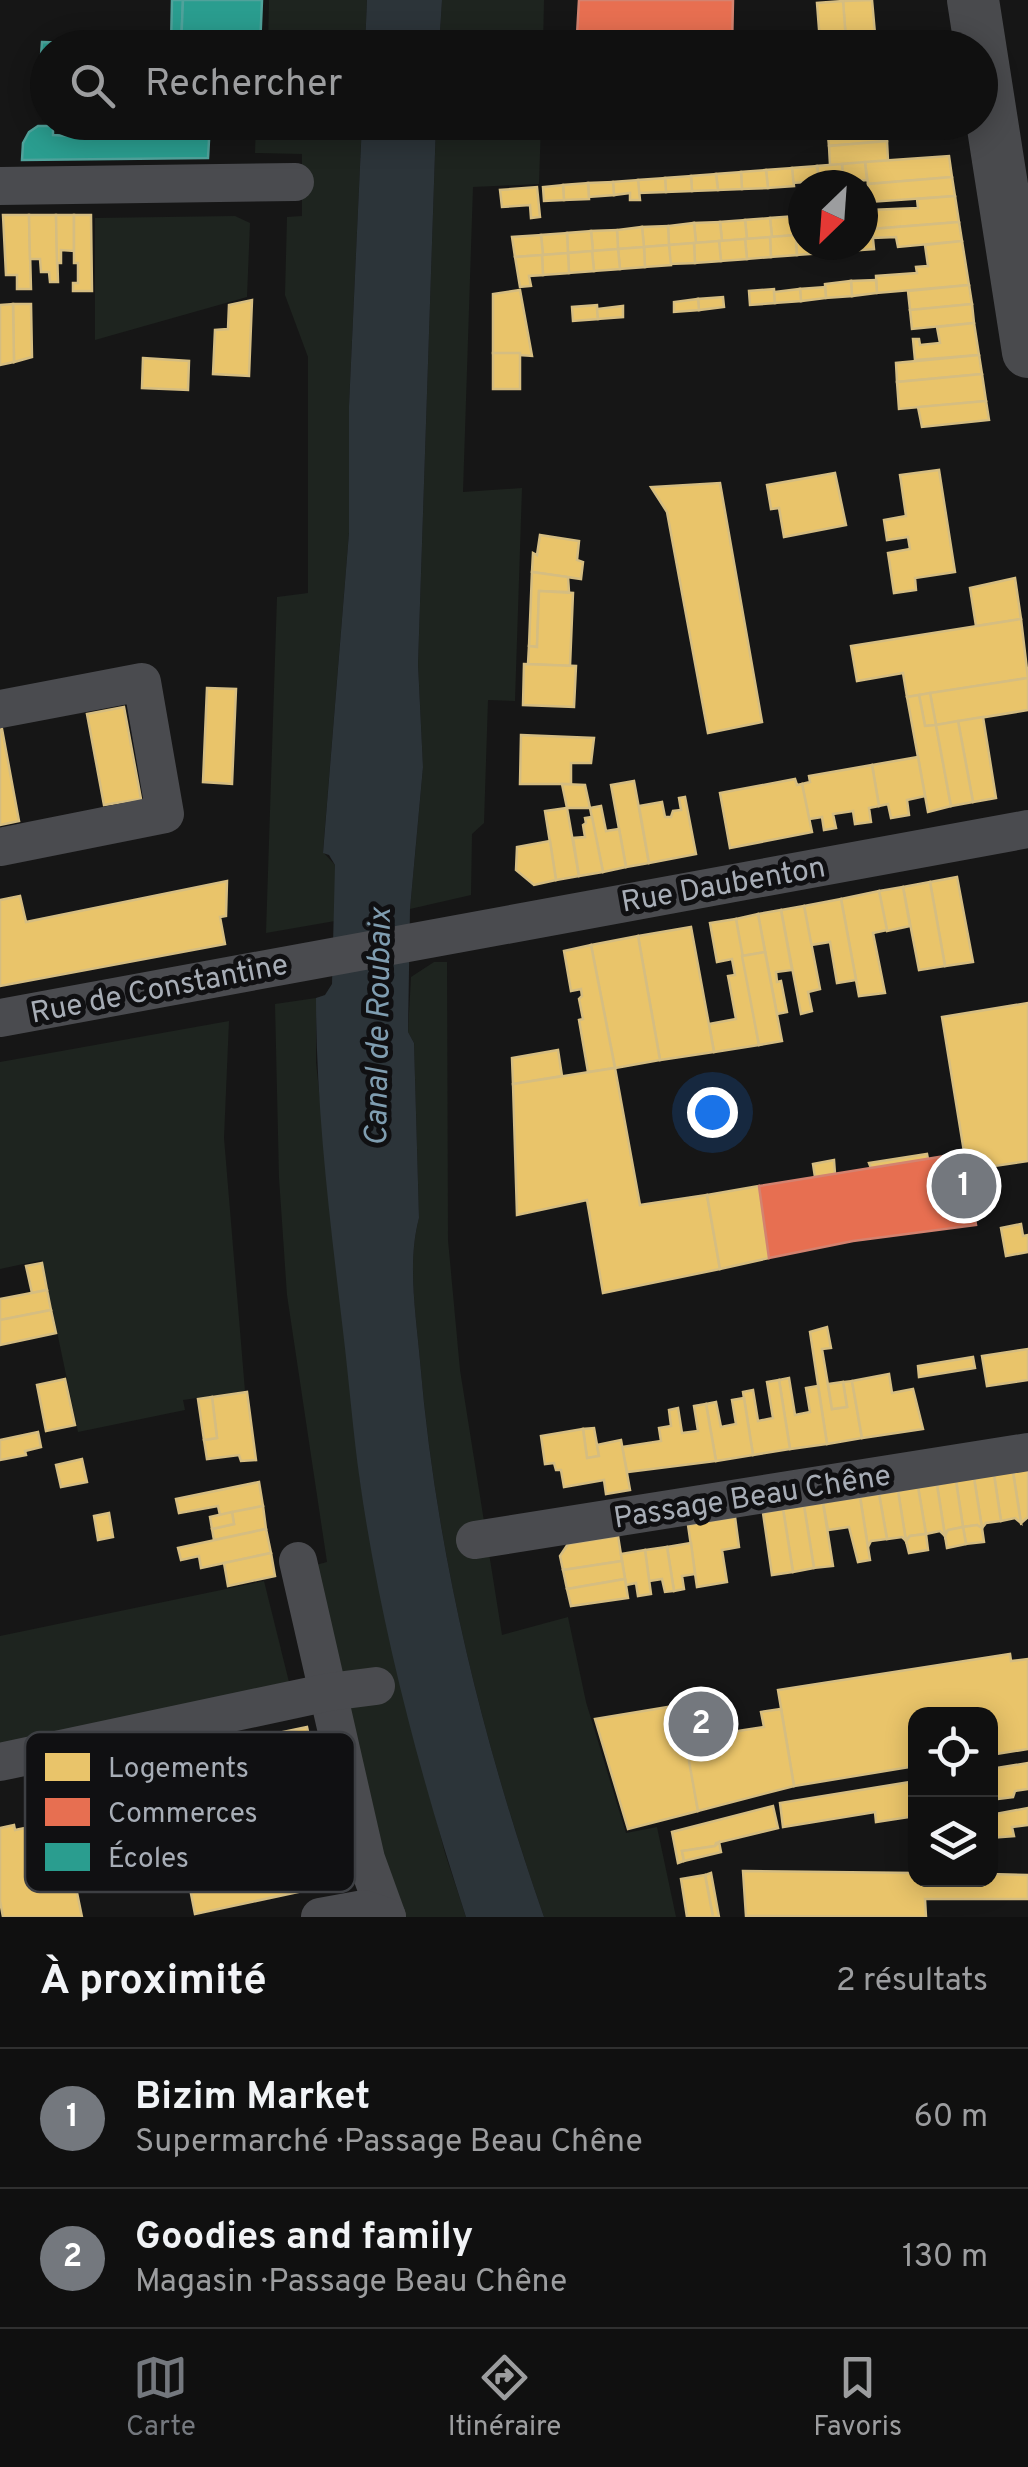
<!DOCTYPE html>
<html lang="fr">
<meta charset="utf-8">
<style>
:root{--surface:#101010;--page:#1e1e1e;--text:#f1f3f6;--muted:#9c9d9f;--line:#303030;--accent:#74787e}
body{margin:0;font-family:Overpass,sans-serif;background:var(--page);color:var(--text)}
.controls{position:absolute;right:30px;bottom:30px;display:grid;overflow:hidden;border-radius:20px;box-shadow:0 5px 25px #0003}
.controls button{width:90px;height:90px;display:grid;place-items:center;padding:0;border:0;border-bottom:2px solid var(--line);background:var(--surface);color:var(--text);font:50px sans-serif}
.compass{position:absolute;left:788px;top:170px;width:90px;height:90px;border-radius:50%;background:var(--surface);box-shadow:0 5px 25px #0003;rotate:205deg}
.you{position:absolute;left:712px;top:1112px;width:35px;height:35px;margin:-25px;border:8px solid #fff;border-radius:50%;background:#1a73e8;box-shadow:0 0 0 15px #1a73e833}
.badge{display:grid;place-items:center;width:65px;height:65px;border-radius:50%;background:var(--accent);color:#fff;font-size:32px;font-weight:700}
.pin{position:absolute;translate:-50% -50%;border:5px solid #fff;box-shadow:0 2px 10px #0006}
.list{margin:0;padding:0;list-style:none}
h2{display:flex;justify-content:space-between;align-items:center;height:130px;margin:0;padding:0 40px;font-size:42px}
h2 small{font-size:32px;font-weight:400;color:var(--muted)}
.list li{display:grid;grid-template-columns:65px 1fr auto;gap:30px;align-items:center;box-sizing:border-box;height:140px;padding:0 40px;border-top:2px solid var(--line)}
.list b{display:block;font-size:38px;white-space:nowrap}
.list p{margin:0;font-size:32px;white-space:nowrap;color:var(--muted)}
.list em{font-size:32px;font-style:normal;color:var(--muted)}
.icon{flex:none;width:55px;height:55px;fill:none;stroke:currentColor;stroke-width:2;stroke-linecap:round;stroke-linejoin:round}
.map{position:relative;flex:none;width:1028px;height:1917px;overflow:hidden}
.search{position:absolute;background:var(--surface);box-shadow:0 5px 25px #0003;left:30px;right:30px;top:30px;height:110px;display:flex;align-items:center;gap:25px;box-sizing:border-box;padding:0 35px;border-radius:55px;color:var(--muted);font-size:38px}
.sheet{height:410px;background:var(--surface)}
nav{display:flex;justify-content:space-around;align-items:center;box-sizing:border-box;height:140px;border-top:2px solid var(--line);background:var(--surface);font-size:28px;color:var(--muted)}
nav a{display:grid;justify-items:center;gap:5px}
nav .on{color:var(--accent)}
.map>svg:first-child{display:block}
.green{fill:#1e241f}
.water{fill:#2c3439}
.homes{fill:#e9c46a;stroke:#d5bd81;stroke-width:2.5}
.shops{fill:#e76f51;stroke:#d4826f;stroke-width:2.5}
.schools{fill:#2a9d8f;stroke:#50a29b;stroke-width:2.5}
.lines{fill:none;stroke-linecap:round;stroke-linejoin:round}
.street{stroke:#4a4b4f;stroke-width:38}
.secondary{stroke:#494a4d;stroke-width:52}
.labels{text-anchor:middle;stroke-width:10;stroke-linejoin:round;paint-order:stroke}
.street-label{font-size:30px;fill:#a7adb6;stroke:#101012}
.water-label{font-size:32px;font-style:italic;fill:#7f9db0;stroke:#101012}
.key{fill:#101012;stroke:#3d3f43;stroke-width:2.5}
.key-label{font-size:28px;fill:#a7adb6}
</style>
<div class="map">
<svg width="1028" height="1917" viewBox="0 0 1028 1917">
<rect width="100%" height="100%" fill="#161616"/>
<g class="green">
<path d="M269 0H367L365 47 268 48Z"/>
<path d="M442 0H544L543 47H439Z"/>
<path d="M256 123H362L349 406V533L323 852 335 865V921L266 933 277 597 308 593V357L285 295 287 217 302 216V154L255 153Z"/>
<path d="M436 123H541L539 184 473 187 463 492 522 488 515 701 488 700 484 823 472 834 471 895 410 909 423 767 418 664Z"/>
<path d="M235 216 250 223 247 297 95 340V218Z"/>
<path d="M434 962H447L448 1240 460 1370 502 1635 568 1617 586 1702 626 1833 657 1827 676 1917H544C481 1737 436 1551 420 1361 416 1314 407 1263 419 1218L414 1043 408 1032 411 977Z"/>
<path d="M316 998V1062L360 1480 380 1593 405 1699 445 1853 466 1917H400L305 1568 327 1562 287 1295 279 1178 275 1004Z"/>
<path d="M229 1021 224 1138 245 1391 183 1400 185 1410 78 1432 42 1260 0 1269V1062Z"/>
<path d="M264 1581 291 1690 0 1746V1636Z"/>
</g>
<g class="water">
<path d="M367 0H442L439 47H365Z"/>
<path d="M362 123H436L418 664 423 767 410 909 408 1032 414 1043 419 1218C407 1263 416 1314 420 1361 436 1551 481 1737 544 1917H466C420 1776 381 1628 360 1482 353 1432 349 1381 343 1331 330 1221 316 1109 316 998L325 995 332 984 335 865 329 855 323 853 349 533V406Z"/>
</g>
<g class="homes">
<path d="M872 0 875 34H868L869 48H821L820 42 846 40 843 1Z"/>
<path d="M843 1 846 40 820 42 817 3Z"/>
<path d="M885 122 887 141 829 146 827 126Z"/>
<path d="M887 141 888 161 830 165 829 146Z"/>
<path d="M949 156 952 177 868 184 865 162Z"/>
<path d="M865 162 867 180 843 182 842 164Z"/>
<path d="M842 164 843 178 828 179V185H820L817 166Z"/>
<path d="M817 166 819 181 793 183 792 168Z"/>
<path d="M792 168 794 186 768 188 766 170Z"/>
<path d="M766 170 768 188 742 189 741 172Z"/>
<path d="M741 172 742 189 718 190 716 174Z"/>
<path d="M716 174 718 190 692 191 691 176Z"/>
<path d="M691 176 692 191 666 192 665 178Z"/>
<path d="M952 177 955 196 869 202 868 184Z"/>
<path d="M665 178 666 192 639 193 638 180Z"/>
<path d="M638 180 640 200H630V193L614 195 613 182Z"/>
<path d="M613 182 614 195 589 197 588 183Z"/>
<path d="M588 183 589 199 564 200 563 185Z"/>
<path d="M563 185 564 200 544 201 543 187Z"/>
<path d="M537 187 540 217 531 218 530 205 502 207 500 190Z"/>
<path d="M955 196 959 222 872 229 870 210 918 208 917 199Z"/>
<path d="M3 215H29L31 289H17V275H6Z"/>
<path d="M29 215H56L58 282H50L49 272H41L40 259H30Z"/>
<path d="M56 215H74V251L61 250V263H57Z"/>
<path d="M74 215H91L92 291H73V283H78V263H74Z"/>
<path d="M796 216 797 235 772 237 770 218Z"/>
<path d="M770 218 772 237 747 239 745 220Z"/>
<path d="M745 220 747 239 722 241 720 222Z"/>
<path d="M720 222 722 241 696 243 694 223Z"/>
<path d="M959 222 962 241 898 247 896 237 873 238 872 229Z"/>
<path d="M694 223 696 243 669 245 668 226Z"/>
<path d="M668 226 669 245 644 247 642 227Z"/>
<path d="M642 227 644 247 618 249 617 230Z"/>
<path d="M872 229 874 249 848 251V245H863V230Z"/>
<path d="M617 230 618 249 593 251 591 231Z"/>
<path d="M591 231 593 251 568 253 567 233Z"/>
<path d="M567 233 568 253 543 255 541 235Z"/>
<path d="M541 235 543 255 515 257 512 237Z"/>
<path d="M796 235 797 255 771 257 770 237Z"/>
<path d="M796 235H803V245H822L823 253 797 255Z"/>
<path d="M770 237 771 257 747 259 745 239Z"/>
<path d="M745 239 747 259 721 261 719 241Z"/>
<path d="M719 241 721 261 695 263 694 243Z"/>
<path d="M962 241 969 285 877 293 876 276 917 273 916 267 928 266 925 245Z"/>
<path d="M694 243 695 263 670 264 669 245Z"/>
<path d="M669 245 671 265 645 267 644 247Z"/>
<path d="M644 247 645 267 620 269 618 249Z"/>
<path d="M618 249 620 269 594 271 592 251Z"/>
<path d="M592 251 594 271 569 273 568 253Z"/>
<path d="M568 253 569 273 543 275 542 255Z"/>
<path d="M542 255 543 275 529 276 531 286 520 287 515 257Z"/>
<path d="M876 280 877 293 852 296 851 281Z"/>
<path d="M851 281 852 296 826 298 825 284Z"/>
<path d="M969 285 972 304 910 310 908 291Z"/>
<path d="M825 287 826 298 801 301 800 289Z"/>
<path d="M774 289 775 303 750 305 749 291Z"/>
<path d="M800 289 801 301 775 303 774 292Z"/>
<path d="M520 290 532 356 493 353V294Z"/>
<path d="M723 297 724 307 699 310 698 299Z"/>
<path d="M698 299 699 310 674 312V302Z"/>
<path d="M252 300 249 376 213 374 215 330 228 329 229 305Z"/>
<path d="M13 304H31L32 357 14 362Z"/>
<path d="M13 304 14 362 0 365V305Z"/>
<path d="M972 304 974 323 912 329 910 310Z"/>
<path d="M597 305 598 319 573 321 572 307Z"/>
<path d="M623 306V317L598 319 597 309Z"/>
<path d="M974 323 979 355 915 360 913 339H919L920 345 940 343 937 327Z"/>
<rect x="493" y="353" width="27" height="36"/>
<path d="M979 355 982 374 897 382 896 363Z"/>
<path d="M143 358 189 361 188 390 142 388Z"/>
<path d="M982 374 986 401 899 409 897 382Z"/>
<path d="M986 401 989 420 922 427 918 407Z"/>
<path d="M939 470 955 572 915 578 916 590 894 593 888 553 910 549 908 537 887 540 884 520 906 516 900 475Z"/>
<path d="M835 473 846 525 784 537 779 508 771 509 767 485Z"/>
<path d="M720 483 762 722 708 733 667 512 651 487Z"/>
<path d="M540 535 579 541 577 560 583 562 581 579 532 572 533 553 537 555Z"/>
<path d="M532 572 568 577 569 592 539 591 537 647 529 646Z"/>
<path d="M1015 578 1021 619 976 626 970 588Z"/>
<path d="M539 591 573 593 570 666 528 664 529 646 537 647Z"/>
<path d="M1021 619 1028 678 907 697 903 673 857 681 851 646Z"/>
<path d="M524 664 576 666 574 707 523 705Z"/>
<path d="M1028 678V710L936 725 930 693Z"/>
<path d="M207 688 236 689 232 784 203 782Z"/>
<path d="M930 693 936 725 925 726 919 695Z"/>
<path d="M919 695 925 726 936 725 951 806 928 812 907 697Z"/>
<path d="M124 707 141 799 104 805 87 714Z"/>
<path d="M983 717 996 798 973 802 958 721Z"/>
<path d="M958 721 973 802 951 806 936 725Z"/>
<path d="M2 729 19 821 0 825V730Z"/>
<path d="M521 735 594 738 591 763H571V784H520Z"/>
<path d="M918 757 925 796 907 800 909 815 891 818 888 804 879 806 872 765Z"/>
<path d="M872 765 879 806 869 808 871 822 855 824 853 811 833 814 836 828 824 830 822 817 809 819 802 784 810 782 809 776Z"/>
<path d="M795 779 797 785 802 784 812 832 730 848 720 793Z"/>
<path d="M634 781 649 863 626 867 611 785Z"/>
<path d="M562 784 585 785 590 808H567Z"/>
<path d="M685 797 696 854 649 863 639 806 662 802 665 817H671L673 811 681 810 679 798Z"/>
<path d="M601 806 606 831 619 829 626 867 603 872 590 808Z"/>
<path d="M567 808 579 876 556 880 545 811Z"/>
<path d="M592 817 603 872 579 876 573 838 585 837 583 825 586 823 585 818Z"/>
<path d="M550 841 556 880 534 885 516 870 517 847Z"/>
<path d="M957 877 973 962 945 966 930 882Z"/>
<path d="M227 881 226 916 220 917 225 944 0 986V900L20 896 26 922Z"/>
<path d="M930 882 945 966 919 970 903 887Z"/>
<path d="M903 887 910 926 887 931 879 891Z"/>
<path d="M879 891 887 930 873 933 885 993 859 996 841 899Z"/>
<path d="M841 899 856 980 837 983 830 942 811 945 804 906Z"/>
<path d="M804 906 820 989 808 992 812 1011 801 1014 781 910Z"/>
<path d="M781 910 792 970 776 972 777 982 781 981 787 1012 777 1014 758 914Z"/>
<path d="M758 914 765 952 742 956 736 919Z"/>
<path d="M736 919 759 1045 714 1052 709 1024 736 1019 728 976 735 975 732 959 717 962 710 923Z"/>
<path d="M691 927 714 1052 660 1060 638 936Z"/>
<path d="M638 936 660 1060 615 1068 591 945Z"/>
<path d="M591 945 615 1068 588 1072 579 1020 583 1019 579 999 582 996 581 989 571 991 564 951Z"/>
<path d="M765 952 782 1041 759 1045 742 956Z"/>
<path d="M1028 1003V1161L967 1170 942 1017Z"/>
<path d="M558 1050 562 1076 513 1084 512 1058Z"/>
<path d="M615 1068 640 1205 707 1195 720 1269 603 1293 587 1200 517 1215 513 1084Z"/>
<path d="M927 1154 928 1159 871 1168 869 1163Z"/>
<path d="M834 1160 835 1174 815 1177 813 1164Z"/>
<path d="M759 1186 769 1258 720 1269 707 1195Z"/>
<path d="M1021 1224 1023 1236 1028 1235V1252L1006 1256 1001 1228Z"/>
<path d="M42 1263 47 1290 32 1293 26 1266Z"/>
<path d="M47 1290 51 1310 0 1320V1299Z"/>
<path d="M51 1310 56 1333 0 1345V1320Z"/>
<path d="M827 1327 831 1348 822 1349 832 1409 847 1407 843 1382 852 1381 862 1438 827 1444 810 1332Z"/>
<path d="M1028 1349V1380L987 1386 982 1356Z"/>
<path d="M973 1357 975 1368 919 1377 918 1366Z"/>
<path d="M889 1374 892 1393 913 1389 923 1429 862 1438 852 1381Z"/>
<path d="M789 1378 795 1415 810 1412 806 1388 818 1386 827 1444 790 1449 779 1380Z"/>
<path d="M65 1379 75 1425 46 1431 37 1385Z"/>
<path d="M779 1380 790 1449 753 1455 743 1392 753 1390 758 1421 773 1418 767 1382Z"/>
<path d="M843 1382 847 1407 832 1409 828 1384Z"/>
<path d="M247 1392 256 1460 241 1461 239 1455 207 1459 204 1440 217 1438 212 1397Z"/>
<path d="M212 1397 217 1438 204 1440 198 1399Z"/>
<path d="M744 1398 753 1455 716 1461 706 1404 716 1402 721 1427 736 1424 732 1400Z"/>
<path d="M706 1404 716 1461 627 1472 622 1447 661 1441 659 1428 671 1426 669 1410 678 1408 682 1433 698 1431 694 1406Z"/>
<path d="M594 1428 599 1456 587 1458 583 1429Z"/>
<path d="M583 1429 587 1458 599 1456 597 1445 621 1440 630 1490 606 1494 604 1480 564 1487 561 1470H556L554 1463 545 1464 541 1436Z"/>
<path d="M38 1432 41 1447 25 1451 26 1455 0 1460V1440Z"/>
<path d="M82 1459 87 1482 61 1487 56 1465Z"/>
<path d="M1028 1470V1517L1021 1523 1013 1472Z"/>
<path d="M1013 1472 1021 1523 1015 1518 1001 1521 994 1475Z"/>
<path d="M994 1475 1001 1521 986 1523 982 1528 974 1478Z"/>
<path d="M974 1478 982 1528 979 1529 977 1525 963 1527 956 1481Z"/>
<path d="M956 1481 963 1527 948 1530 945 1536 937 1485Z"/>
<path d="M259 1482 263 1506 220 1515 218 1506 179 1513 176 1499Z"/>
<path d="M937 1485 945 1536 940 1531 926 1534 918 1487Z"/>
<path d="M918 1487 926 1534 910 1536 906 1541 898 1491Z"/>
<path d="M898 1491 906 1541 902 1537 887 1539 879 1494Z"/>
<path d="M879 1494 887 1539 871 1541 868 1547 860 1497Z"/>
<path d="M860 1497 870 1560 858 1562 849 1527 828 1530 823 1503Z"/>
<path d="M823 1503 833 1566 814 1568 804 1506Z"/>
<path d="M263 1506 266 1529 214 1540 212 1529 234 1524 232 1512Z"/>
<path d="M804 1506 814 1568 793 1572 783 1509Z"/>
<path d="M783 1509 793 1572 772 1575 763 1513Z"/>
<path d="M232 1512 234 1524 212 1529 210 1517Z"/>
<path d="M109 1513 113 1537 98 1540 94 1516Z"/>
<path d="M735 1517 739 1547 722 1550 727 1582 697 1587 688 1525Z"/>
<path d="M977 1525 982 1528 984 1542 966 1544 963 1527Z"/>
<path d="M963 1527 966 1544 947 1548 945 1536 948 1530Z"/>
<path d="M266 1529 271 1553 201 1568 199 1556 181 1560 178 1548Z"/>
<path d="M926 1534 928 1550 909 1553 906 1541 910 1536Z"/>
<path d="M618 1536 622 1561 563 1570 560 1556 568 1544Z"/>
<path d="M691 1543 695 1574 682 1576 684 1589 674 1591 667 1547Z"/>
<path d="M667 1547 674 1591 665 1592 662 1579 649 1581 645 1550Z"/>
<path d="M645 1550 651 1594 638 1596 636 1583 626 1585 621 1554Z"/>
<path d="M271 1553 275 1576 228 1586 224 1563Z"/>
<path d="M622 1561 625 1579 567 1589 563 1570Z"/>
<path d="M625 1579 628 1598 571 1606 567 1589Z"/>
<path d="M1010 1654 1011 1661 1028 1659V1749L990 1755V1714H916V1766L794 1786 778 1690Z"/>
<path d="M680 1705 698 1811 628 1829 595 1719Z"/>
<path d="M781 1709 794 1786 698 1811 685 1739 764 1727 761 1712Z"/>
<path d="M307 1727 318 1777 173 1807 162 1757Z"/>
<path d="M1028 1763V1789L1015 1791 1013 1797 998 1799 990 1796V1769Z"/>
<path d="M916 1781V1816L876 1822 875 1812 783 1827 780 1803Z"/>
<path d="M773 1806 778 1828 716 1843 715 1846 682 1851 684 1861 678 1863 672 1832Z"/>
<path d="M1028 1808V1825L1012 1827 1014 1836 990 1838V1815Z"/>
<path d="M61 1815 82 1917H3L0 1901V1828L14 1825 15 1830 35 1826 34 1821Z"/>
<path d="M330 1833 340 1883 195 1914 185 1863Z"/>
<path d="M719 1842 721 1852 684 1861 682 1851 715 1846Z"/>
<path d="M743 1871 916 1873V1880H990V1874L1028 1875V1899H925L926 1917 746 1916Z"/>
<path d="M711 1873 719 1917H713L705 1875Z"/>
<path d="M705 1875 713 1917H687L681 1879Z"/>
</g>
<g class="shops">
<path d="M579 0H733L732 48H563V35H577Z"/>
<path d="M964 1153 976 1225 853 1241 769 1258 759 1186Z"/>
</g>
<g class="schools">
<path d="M172 0H183L181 47 171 46Z"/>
<path d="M183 0H262L260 48H177L181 47Z"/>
<path d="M42 42 171 46H177L48 48V98L38 97Z"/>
<path d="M88 122H210L208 158 22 160 23 143 29 132 38 126H53V135L87 137Z"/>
</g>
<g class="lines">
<g class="street">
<path d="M0 186 295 182"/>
<path d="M0 709 142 682 165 814 0 847"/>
<path d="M0 1018 1028 829"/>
<path d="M475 1540 1028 1452"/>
<path d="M298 1561 366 1859 387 1917"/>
<path d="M0 1762 329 1692 376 1686"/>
<path d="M320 1917 364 1909 387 1917"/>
</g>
<path class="secondary" d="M973 0 1028 352"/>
</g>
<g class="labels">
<g class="street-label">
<text transform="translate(723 884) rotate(-10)" y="10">Rue Daubenton</text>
<text transform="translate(159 988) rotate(-11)" y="10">Rue de Constantine</text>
<text transform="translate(752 1496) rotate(-9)" y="10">Passage Beau Chêne</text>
</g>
<g class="water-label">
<text transform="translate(377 1027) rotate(-89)" y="11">Canal de Roubaix</text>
</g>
</g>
<rect x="25" y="1732" width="330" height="160" rx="15" class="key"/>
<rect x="45" y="1753" width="45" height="28" fill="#e9c46a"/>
<rect x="45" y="1798" width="45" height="28" fill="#e76f51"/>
<rect x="45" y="1843" width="45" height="28" fill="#2a9d8f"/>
<g class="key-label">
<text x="108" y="1777">Logements</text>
<text x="108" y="1822">Commerces</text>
<text x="108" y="1867">Écoles</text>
</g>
</svg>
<div class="controls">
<button><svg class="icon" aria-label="locate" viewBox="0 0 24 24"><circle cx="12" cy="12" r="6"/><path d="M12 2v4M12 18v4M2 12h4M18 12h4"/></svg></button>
<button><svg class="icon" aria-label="layers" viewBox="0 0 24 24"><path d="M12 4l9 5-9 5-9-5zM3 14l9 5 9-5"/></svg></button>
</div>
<svg class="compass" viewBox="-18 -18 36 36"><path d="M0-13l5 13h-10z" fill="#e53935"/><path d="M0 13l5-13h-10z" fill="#9c9d9f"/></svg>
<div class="you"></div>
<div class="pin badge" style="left:964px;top:1186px">1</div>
<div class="pin badge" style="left:701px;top:1724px">2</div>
<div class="search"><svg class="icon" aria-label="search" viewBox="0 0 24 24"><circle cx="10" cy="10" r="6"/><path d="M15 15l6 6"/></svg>Rechercher</div>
</div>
<section class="sheet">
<h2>À proximité<small>2 résultats</small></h2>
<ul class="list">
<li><span class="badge">1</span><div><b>Bizim Market</b><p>Supermarché · Passage Beau Chêne</p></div><em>60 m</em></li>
<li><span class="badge">2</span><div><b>Goodies and family</b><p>Magasin · Passage Beau Chêne</p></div><em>130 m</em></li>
</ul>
</section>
<nav>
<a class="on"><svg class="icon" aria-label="map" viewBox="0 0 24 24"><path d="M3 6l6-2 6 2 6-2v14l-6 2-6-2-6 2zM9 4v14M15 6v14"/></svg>Carte</a>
<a><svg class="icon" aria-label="directions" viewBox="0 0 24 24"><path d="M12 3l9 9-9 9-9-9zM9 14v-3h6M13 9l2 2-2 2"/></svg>Itinéraire</a>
<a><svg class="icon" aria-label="saved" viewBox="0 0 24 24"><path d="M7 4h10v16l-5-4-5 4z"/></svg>Favoris</a>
</nav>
